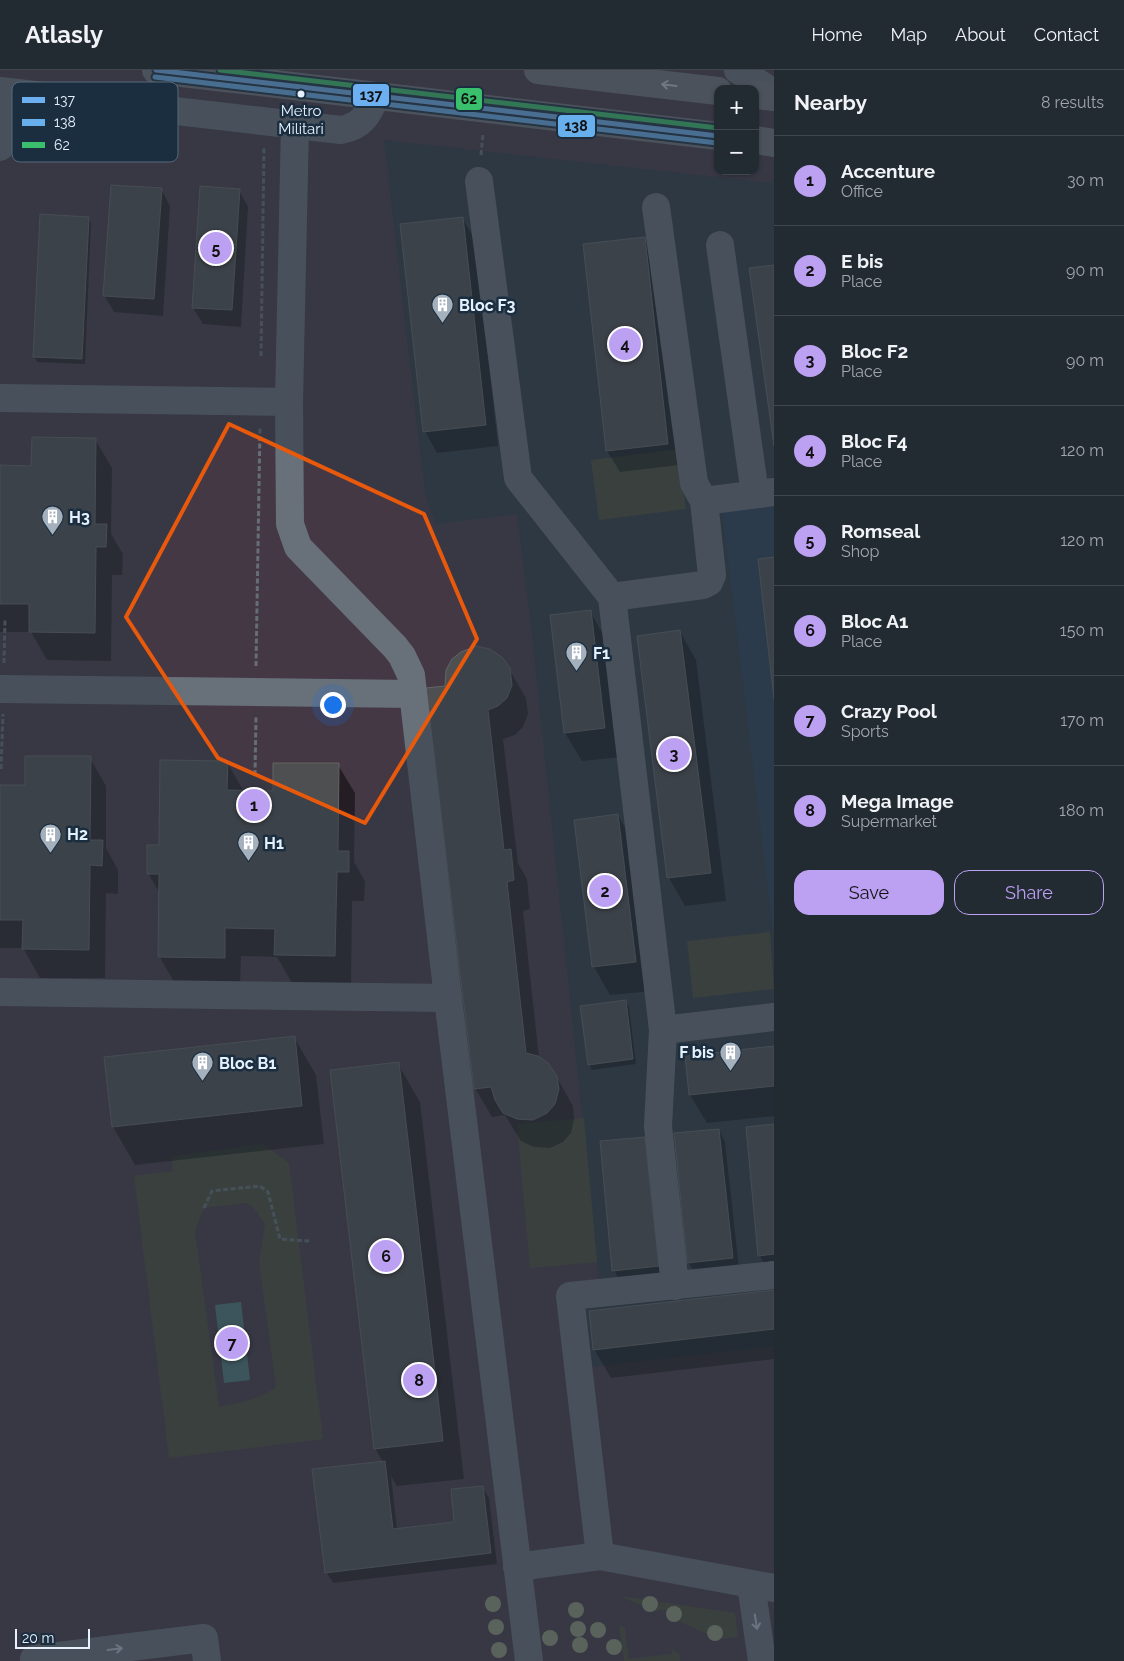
<!DOCTYPE html>
<meta charset="utf-8">
<style>
:root{--surface:#222a32;--page:#2a323a;--text:#f1f3f6;--muted:#a2a7ac;--line:#3f464d;--accent:#bca0f2}
body{margin:0;font-family:Raleway,sans-serif;background:var(--page);color:var(--text)}
.controls{position:absolute;right:15px;top:15px;display:grid;overflow:hidden;border-radius:10px;box-shadow:0 1px 4px #0004}
.controls button{width:45px;height:45px;display:grid;place-items:center;padding:0;border:0;border-bottom:1px solid var(--line);background:var(--surface);color:var(--text);font:25px sans-serif}
.scale{position:absolute;left:15px;bottom:12px;width:75px;box-sizing:border-box;padding-left:5px;border:2px solid #e6f1fe;border-top:0;font-size:14px;line-height:18px;white-space:nowrap;color:#e6f1fe;-webkit-text-stroke:4px #1b2e40;paint-order:stroke}
.you{position:absolute;left:332px;top:634px;width:18px;height:18px;margin:-12px;border:4px solid #fff;border-radius:50%;background:#1a73e8;box-shadow:0 0 0 8px #1a73e833}
.badge{display:grid;place-items:center;width:32px;height:32px;border-radius:50%;background:var(--accent);color:#111;font-size:16px;font-weight:700}
.pin{position:absolute;translate:-50% -50%;border:2px solid #fff;box-shadow:0 1px 5px #0006}
.list{margin:0;padding:0;list-style:none}
h2{display:flex;justify-content:space-between;align-items:center;height:65px;margin:0;padding:0 20px;font-size:21px}
h2 small{font-size:16px;font-weight:400;color:var(--muted)}
.list li{display:grid;grid-template-columns:32px 1fr auto;gap:15px;align-items:center;box-sizing:border-box;height:90px;padding:0 20px;border-top:1px solid var(--line)}
.list b{display:block;font-size:19px;white-space:nowrap}
.list p{margin:0;font-size:16px;white-space:nowrap;color:var(--muted)}
.list em{font-size:16px;font-style:normal;color:var(--muted)}
.actions{display:flex;gap:10px;padding:15px 20px}
.actions a{flex:1;padding:11px 0;border:1px solid var(--accent);border-radius:15px;text-align:center;font-size:18px;color:var(--accent)}
.actions .main{background:var(--accent);color:#111}
.map{position:relative;flex:none;width:774px;height:1591px;overflow:hidden}
header{display:flex;align-items:center;gap:30px;box-sizing:border-box;height:70px;padding:0 25px;background:var(--surface);border-bottom:1px solid var(--line)}
header strong{font-size:24px}
nav{display:flex;gap:28px;margin-inline-start:auto;font-size:18px}
main{display:flex}
aside{flex:1;background:var(--surface)}
.map>svg:first-child{display:block}
.commercial{fill:#443845;fill-rule:evenodd}
.built{fill:#293f55}
.green{fill:#494b37;fill-rule:evenodd}
.water{fill:#4f797b}
.shadow{fill:#0007}
.building{fill:#4e4f50;stroke:#646565}
.lines{fill:none;stroke-linecap:round;stroke-linejoin:round}
.path{stroke:#656e75;stroke-width:3;stroke-dasharray:5 2.5;stroke-linecap:butt}
.minor{stroke:#687079;stroke-width:28}
.major{stroke:#717278;stroke-width:28}
.bus-1-casing{stroke:#1b2e40;stroke-width:9}
.bus-2-casing{stroke:#1b2e40;stroke-width:9}
.bus-3-casing{stroke:#1b2e40;stroke-width:9}
.bus-1{stroke:#6db0f2;stroke-width:5}
.bus-2{stroke:#67b0ed;stroke-width:5}
.bus-3{stroke:#3ac06d;stroke-width:5}
.tree{fill:#8e9578}
.oneway{stroke:#bdc5cf}
.oneway2{stroke:#b4bdc9}
.marked{fill:none;stroke:#e8590c;stroke-width:4;stroke-linejoin:round}
.bus-dot{fill:#e6f1fe;stroke:#1b2e40;stroke-width:2}
.labels{text-anchor:middle;stroke-width:5;stroke-linejoin:round;paint-order:stroke}
.bus-label{font-size:15px;fill:#e6f1fe;stroke:#1b2e40}
.poi-label{font-size:16px;font-weight:bold;fill:#e6f1fe;stroke:#1b2e40;text-anchor:start}
.key{fill:#1b2e40;stroke:#586879;stroke-width:1}
.key-label{font-size:14px;fill:#e6f1fe}
.line-badge{stroke:#1b2e40;stroke-width:2}
.pale-badge-label{font-size:14px;text-anchor:middle;font-weight:bold;fill:#111}
</style>
<header>
<strong>Atlasly</strong>
<nav><a>Home</a><a>Map</a><a>About</a><a>Contact</a></nav>
</header>
<main>
<div class="map">
<svg width="774" height="1591" viewBox="0 0 774 1591">
<rect width="100%" height="100%" fill="#2d3843"/>
<path class="commercial" d="M0 0H774V107L771 113 384 70 425 424 436 454 517 444 530 546 599 1209 562 1213 573 1299 774 1276V1591H0ZM718 19H755V101H718Z"/>
<path class="built" d="M774 431V868L722 437Z"/>
<g class="green">
<path d="M678 379 686 439 599 450 591 390Z"/>
<path d="M770 862 774 919 693 928 687 871Z"/>
<path d="M584 1048 597 1192 530 1198 517 1054Z"/>
<path d="M263 1074 289 1093 323 1369 169 1388 134 1106 173 1101 171 1086ZM246 1133 253 1137 265 1154 259 1192 276 1317C261 1329 237 1334 219 1337L195 1161 204 1138Z"/>
<path d="M620 1526 735 1543 738 1567 719 1569 669 1547 667 1540 654 1541Z"/>
<path d="M619 1555 625 1558 629 1589 672 1584V1580L679 1583 680 1591H624Z"/>
</g>
<path class="water" d="M241 1232 250 1310 224 1313 215 1235Z"/>
<g class="shadow">
<path d="M161 119 170 136 163 246 114 242 104 225Z"/>
<path d="M239 120 248 137 241 257 203 254 193 238Z"/>
<path d="M88 148 91 153 85 294 37 292 34 286Z"/>
<path d="M462 148 475 169 498 376 437 383 425 361Z"/>
<path d="M644 168 657 190 679 395 620 402 607 381Z"/>
<path d="M95 369 112 398 111 464 123 484 122 505H112L111 591 47 590 31 562H0V397H33Z"/>
<path d="M590 541 606 570 621 687 582 691 565 663Z"/>
<path d="M680 562 696 590 726 831 685 836 669 808Z"/>
<path d="M509 599 526 628 528 644 523 657 515 665 503 669 518 793 527 809 530 839 523 841 539 988 556 1006 573 1036 574 1049 571 1063 563 1072 550 1078 534 1077 521 1071 505 1045 492 1047 475 1018 446 618Z"/>
<path d="M90 688 106 716V778L118 800V824L106 823 105 908H40L23 878H0V716H26Z"/>
<path d="M227 692 243 720 274 722 338 695 355 723 354 792 365 811 364 831H352L351 914 292 913 277 887 241 886 240 916 176 915 159 886 160 824 148 803 160 777Z"/>
<path d="M618 745 634 774 652 921 610 925 594 897 576 751Z"/>
<path d="M626 932 629 937 636 994 592 1000 589 994Z"/>
<path d="M294 967 316 1005 324 1074 135 1095 113 1057 106 988Z"/>
<path d="M774 977V1046L707 1053 690 1025 686 987Z"/>
<path d="M398 994 420 1032 464 1409 397 1416 391 1406 397 1459 456 1453 482 1417 489 1428 497 1494 333 1513 326 1502 383 1392 375 1378Z"/>
<path d="M774 1055V1196L766 1197 760 1186Z"/>
<path d="M719 1060 725 1072 739 1199 695 1203 688 1192Z"/>
<path d="M644 1068 651 1079 664 1207 620 1211 614 1200Z"/>
<path d="M774 1221V1289L611 1308 594 1279Z"/>
</g>
<g class="building">
<path d="M111 115 162 118 154 229 103 226Z"/>
<path d="M200 116 240 119 232 240 192 238Z"/>
<path d="M40 144 89 147 82 289 33 287Z"/>
<path d="M463 147 486 355 423 362 400 154Z"/>
<path d="M645 167 668 374 606 381 583 174Z"/>
<path d="M774 195V376L749 198Z"/>
<path d="M32 367 96 368 95 454H107L106 477H96L95 563 29 562V534H0V395L31 396Z"/>
<path d="M774 487V629L758 489Z"/>
<path d="M591 540 605 658 564 663 550 545Z"/>
<path d="M680 560 711 803 667 808 637 566Z"/>
<path d="M476 576 490 579 503 588 510 598 512 615 507 628 498 636 488 640 504 780 511 779 514 810 507 812 526 983 538 986 548 993 557 1006 559 1019 555 1034 547 1043 533 1050 517 1049 503 1043 495 1030 491 1017 474 1019 426 618 445 616 446 600 452 589 461 582Z"/>
<path d="M25 686H91L90 770H103L102 796 90 795 89 880 22 879 23 850H0V715H25Z"/>
<path d="M160 690 228 691 227 720 273 721V693H339L338 781H349V802H337L335 886 274 885 275 859 225 858V888L158 887 159 804H147V775H159Z"/>
<path d="M618 744 636 892 592 897 574 750Z"/>
<path d="M626 930 633 989 588 995 580 936Z"/>
<path d="M295 966 302 1036 112 1057 104 987Z"/>
<path d="M774 976V1016L689 1025 685 986Z"/>
<path d="M399 992 443 1371 374 1379 330 1000Z"/>
<path d="M774 1054V1184L758 1186 746 1057Z"/>
<path d="M719 1059 733 1188 687 1193 674 1063Z"/>
<path d="M645 1067 659 1196 612 1201 600 1071Z"/>
<path d="M774 1220V1259L593 1280 589 1241Z"/>
<path d="M385 1391 393 1459 454 1452 451 1419 483 1416 491 1483 325 1503 312 1399Z"/>
</g>
<g class="lines">
<g class="path">
<path d="M481 85 483 64"/>
<path d="M261 286 264 77"/>
<path d="M4 593 5 549"/>
<path d="M256 596 260 357"/>
<path d="M1 699 3 644"/>
<path d="M255 705 256 647"/>
<path d="M204 1138 212 1121 260 1116 268 1122 280 1169 309 1171"/>
</g>
<g class="minor">
<path d="M738 0 774 23"/>
<path d="M0 21 341 60C362 56 368 45 376 26"/>
<path d="M0 50 20 24"/>
<path d="M295 55 289 332 290 454 298 477 395 577 402 586 411 605 448 928 529 1591"/>
<path d="M0 77 3 47"/>
<path d="M479 111 518 408 612 527 663 960 658 1056 675 1216"/>
<path d="M720 175 755 424"/>
<path d="M0 328 289 332"/>
<path d="M704 431 774 422"/>
<path d="M612 527 703 515 709 512 712 505 704 431 694 413 656 137"/>
<path d="M0 619 413 624"/>
<path d="M0 922 448 928"/>
<path d="M663 960 774 947"/>
<path d="M600 1486 570 1226 774 1205"/>
<path d="M517 1497 600 1486 774 1518"/>
<path d="M751 1514 762 1591"/>
<path d="M34 1591V1589L204 1568 207 1591"/>
</g>
<g class="major">
<path d="M156 0 718 66"/>
<path d="M538 0 718 21"/>
<path d="M755 25 774 27"/>
<path d="M755 70 774 73"/>
</g>
<defs>
<path id="bus-1" d="M156 0 718 66"/>
<path id="bus-2" d="M155 7 717 73"/>
<path id="bus-3" d="M220 0 718 58"/>
</defs>
<use href="#bus-1" class="bus-1-casing"/>
<use href="#bus-2" class="bus-2-casing"/>
<use href="#bus-3" class="bus-3-casing"/>
<use href="#bus-1" class="bus-1"/>
<use href="#bus-2" class="bus-2"/>
<use href="#bus-3" class="bus-3"/>
</g>
<g class="tree">
<circle cx="493" cy="1534" r="8"/>
<circle cx="650" cy="1534" r="8"/>
<circle cx="576" cy="1540" r="8"/>
<circle cx="674" cy="1544" r="8"/>
<circle cx="496" cy="1557" r="8"/>
<circle cx="578" cy="1559" r="8"/>
<circle cx="598" cy="1560" r="8"/>
<circle cx="715" cy="1563" r="8"/>
<circle cx="550" cy="1568" r="8"/>
<circle cx="580" cy="1575" r="8"/>
<circle cx="614" cy="1577" r="8"/>
<circle cx="499" cy="1580" r="8"/>
</g>
<defs><path id="oneway-shaft" d="M-6 0H5M1.5-3L5.5 0L1.5 3" fill="none" stroke-width="1.6" stroke-linecap="round" stroke-linejoin="round" transform="scale(1.25)"/></defs>
<use class="oneway" href="#oneway-shaft" transform="translate(669 15) rotate(-173)"/>
<g class="oneway2">
<use href="#oneway-shaft" transform="translate(756 1552) rotate(81)"/>
<use href="#oneway-shaft" transform="translate(115 1579) rotate(-7)"/>
</g>
<path d="M0 0H774V1591H0ZM229 354 424 444 477 569 365 753 218 688 126 547Z" fill="#2d3843" fill-opacity=".55" fill-rule="evenodd"/>
<path class="marked" d="M229 354 424 444 477 569 365 753 218 688 126 547Z"/>
<defs>
<symbol id="building-pin" viewBox="-11 -11 22 30"><path d="M0 17L-7.5 6A9.5 9.5 0 1 1 7.5 6Z" fill="#a5b0bd" stroke="#1b2e40"/><path d="M-4-6H4V6H1V3H-1V6H-4ZM-2.5-4.3h1.7v1.8h-1.7ZM.8-4.3h1.7v1.8H.8ZM-2.5-1h1.7V.8h-1.7ZM.8-1h1.7V.8H.8Z" fill="#fff"/></symbol>
</defs>
<g fill-rule="evenodd">
<use href="#building-pin" x="430" y="222" width="25" height="34"/>
<use href="#building-pin" x="40" y="434" width="25" height="34"/>
<use href="#building-pin" x="564" y="570" width="25" height="34"/>
<use href="#building-pin" x="38" y="752" width="25" height="34"/>
<use href="#building-pin" x="236" y="760" width="25" height="34"/>
<use href="#building-pin" x="718" y="970" width="25" height="34"/>
<use href="#building-pin" x="190" y="980" width="25" height="34"/>
</g>
<circle class="bus-dot" cx="301" cy="24" r="4.5"/>
<g class="labels">
<g class="bus-label">
<text x="301" y="46">Metro<tspan x="301" dy="18">Militari</tspan></text>
</g>
<g class="poi-label">
<text x="459" y="241">Bloc F3</text>
<text x="69" y="453">H3</text>
<text x="593" y="589">F1</text>
<text x="67" y="770">H2</text>
<text x="264" y="779">H1</text>
<text x="714" y="988" text-anchor="end">F bis</text>
<text x="219" y="999">Bloc B1</text>
</g>
</g>
<rect x="12" y="12" width="166" height="80" rx="8" class="key"/>
<rect x="22" y="27" width="23" height="6" fill="#6db0f2"/>
<rect x="22" y="49" width="23" height="7" fill="#67b0ed"/>
<rect x="22" y="72" width="23" height="6" fill="#3ac06d"/>
<g class="key-label">
<text x="54" y="35">137</text>
<text x="54" y="57">138</text>
<text x="54" y="80">62</text>
</g>
<g class="line-badge">
<rect x="352" y="13" width="38" height="24" rx="5" fill="#6db0f2"/>
<rect x="455" y="17" width="28" height="24" rx="5" fill="#3ac06d"/>
<rect x="557" y="44" width="39" height="24" rx="5" fill="#67b0ed"/>
</g>
<g class="pale-badge-label">
<text x="371" y="30">137</text>
<text x="469" y="34">62</text>
<text x="576" y="61">138</text>
</g>
</svg>
<div class="controls">
<button>+</button>
<button>−</button>
</div>
<div class="scale">20 m</div>
<div class="you"></div>
<div class="pin badge" style="left:254px;top:735px">1</div>
<div class="pin badge" style="left:605px;top:821px">2</div>
<div class="pin badge" style="left:674px;top:684px">3</div>
<div class="pin badge" style="left:625px;top:274px">4</div>
<div class="pin badge" style="left:216px;top:178px">5</div>
<div class="pin badge" style="left:386px;top:1186px">6</div>
<div class="pin badge" style="left:232px;top:1273px">7</div>
<div class="pin badge" style="left:419px;top:1310px">8</div>
</div>
<aside>
<h2>Nearby<small>8 results</small></h2>
<ul class="list">
<li><span class="badge">1</span><div><b>Accenture</b><p>Office</p></div><em>30 m</em></li>
<li><span class="badge">2</span><div><b>E bis</b><p>Place</p></div><em>90 m</em></li>
<li><span class="badge">3</span><div><b>Bloc F2</b><p>Place</p></div><em>90 m</em></li>
<li><span class="badge">4</span><div><b>Bloc F4</b><p>Place</p></div><em>120 m</em></li>
<li><span class="badge">5</span><div><b>Romseal</b><p>Shop</p></div><em>120 m</em></li>
<li><span class="badge">6</span><div><b>Bloc A1</b><p>Place</p></div><em>150 m</em></li>
<li><span class="badge">7</span><div><b>Crazy Pool</b><p>Sports</p></div><em>170 m</em></li>
<li><span class="badge">8</span><div><b>Mega Image</b><p>Supermarket</p></div><em>180 m</em></li>
</ul>
<div class="actions"><a class="main">Save</a><a>Share</a></div>
</aside>
</main>
